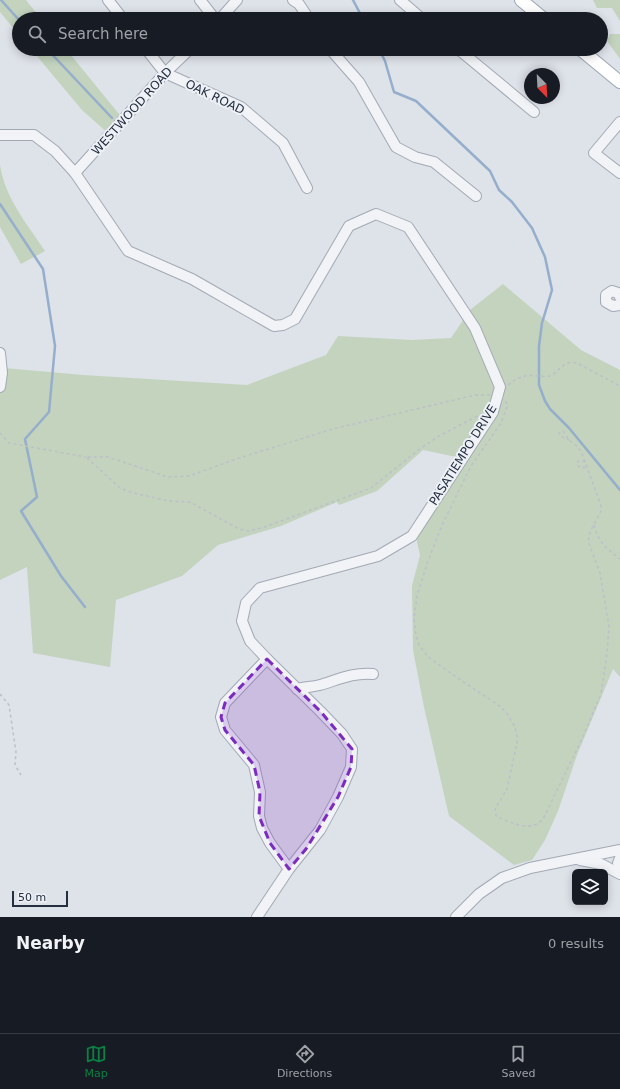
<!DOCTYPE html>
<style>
:root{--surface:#171b24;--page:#242831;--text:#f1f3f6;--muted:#9ea1a6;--line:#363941;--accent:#0b8043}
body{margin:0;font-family:"DejaVu Sans",sans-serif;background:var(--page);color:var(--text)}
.controls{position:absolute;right:12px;bottom:12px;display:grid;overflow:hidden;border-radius:6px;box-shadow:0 2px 10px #0003}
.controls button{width:36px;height:36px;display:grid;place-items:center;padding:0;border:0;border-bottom:1px solid var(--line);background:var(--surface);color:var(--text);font:20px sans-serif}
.compass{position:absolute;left:524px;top:68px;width:36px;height:36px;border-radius:50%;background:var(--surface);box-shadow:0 2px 10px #0003;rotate:156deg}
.scale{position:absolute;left:12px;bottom:10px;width:56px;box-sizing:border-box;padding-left:4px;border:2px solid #262f41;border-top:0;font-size:11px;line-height:14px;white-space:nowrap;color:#262f41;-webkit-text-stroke:3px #edf1f6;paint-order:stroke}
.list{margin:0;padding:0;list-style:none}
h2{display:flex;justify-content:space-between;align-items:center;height:52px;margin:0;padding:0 16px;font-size:17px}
h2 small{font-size:13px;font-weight:400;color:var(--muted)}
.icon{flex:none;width:22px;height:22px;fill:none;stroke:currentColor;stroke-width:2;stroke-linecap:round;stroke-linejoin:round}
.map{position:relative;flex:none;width:620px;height:917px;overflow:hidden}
.search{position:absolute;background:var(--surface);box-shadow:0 2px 10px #0003;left:12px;right:12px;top:12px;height:44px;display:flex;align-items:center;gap:10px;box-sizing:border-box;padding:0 14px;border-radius:22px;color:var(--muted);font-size:15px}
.sheet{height:116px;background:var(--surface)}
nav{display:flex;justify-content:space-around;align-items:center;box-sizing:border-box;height:56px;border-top:1px solid var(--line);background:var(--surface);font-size:11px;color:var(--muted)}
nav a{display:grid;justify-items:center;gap:2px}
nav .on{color:var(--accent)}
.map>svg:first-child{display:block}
.green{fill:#c3d3be}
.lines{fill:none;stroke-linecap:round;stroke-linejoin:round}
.stream{stroke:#95aecc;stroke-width:2.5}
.minor-casing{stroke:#a3a9b3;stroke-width:12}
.major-casing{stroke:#9ca5b5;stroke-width:14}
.path{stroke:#bcc0c8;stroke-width:1.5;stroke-dasharray:3 3;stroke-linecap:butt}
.minor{stroke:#f1f3f7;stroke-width:10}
.major{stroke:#fff;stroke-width:12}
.marked{fill:#7b2cbf;fill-opacity:0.2;stroke:#7b2cbf;stroke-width:3;stroke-dasharray:8 5;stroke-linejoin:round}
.labels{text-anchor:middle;stroke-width:4;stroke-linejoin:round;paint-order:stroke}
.street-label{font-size:12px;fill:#262f41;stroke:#edf1f6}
</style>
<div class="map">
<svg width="620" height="917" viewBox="0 0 620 917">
<rect width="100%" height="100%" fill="#dee2e9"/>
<g class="green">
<path d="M0 0H26L41 19H19V35L0 12Z"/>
<path d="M593 0H620V21L612 8H597Z"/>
<path d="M620 32V59L607 41 610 34H620Z"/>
<path d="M31 49H66L123 119 109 134 82 110Z"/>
<path d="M0 165C5 198 27 224 45 251L21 264 0 227Z"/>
<path d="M503 284 581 350 620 370V677L613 669 577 755 558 811 545 840 532 860 514 865 449 816 424 707 413 650 412 586 420 555 414 528 461 458 423 450 377 491 339 505 337 502 281 526 218 545 182 576 116 600 110 667 33 653 27 567 0 580V348H4V368L83 375 247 385 326 355 338 336 412 340 451 338 470 310Z"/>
</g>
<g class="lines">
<g class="stream">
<path d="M1 0 19 20"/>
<path d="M353 0 363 19"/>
<path d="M47 49 112 118"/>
<path d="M379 49 385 61 394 92 416 101 490 171 499 190 512 202 532 228 545 257 552 290 542 323 539 346V385L545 401 550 409 569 428 620 490"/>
<path d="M0 204 43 269 55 346 49 412 25 439 37 497 21 511 61 576 85 607"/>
</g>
<defs>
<g id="minor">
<path d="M108 0 123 19"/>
<path d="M200 0 215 19"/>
<path d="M293 0 299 4 309 19"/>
<path d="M400 0 422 19"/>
<path d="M220 19 237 0"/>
<path d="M146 49 165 73 241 107 283 143 307 188"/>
<path d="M330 49 359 82 396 147 415 157 434 162 476 196"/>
<path d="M458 49 534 112"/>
<path d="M620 122 594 153 620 173"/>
<path d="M0 135H34L55 151 75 173 128 251 192 279 274 326 283 325 295 319 349 226 376 214 408 227 475 328 500 387 493 412 412 536 378 556 260 588 246 603 242 621 250 641 267 659 321 712 342 734 352 749 351 767 338 797 320 830 289 869 257 917"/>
<path d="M75 173 165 73 190 49"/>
<path d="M620 297 618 293 612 291 606 295V302L613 306 620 305"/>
<path d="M0 353 2 373 0 387"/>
<path d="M267 659 225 703 221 717 225 730 254 765 260 792 259 816 262 828 270 843 289 869"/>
<path d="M297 689C305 687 312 687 320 685 337 680 354 672 373 674"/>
<path d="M620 858 618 863 620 868"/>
<path d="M580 860 601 864 620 874"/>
<path d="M456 917 479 894 502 878 530 868 620 850"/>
</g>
<g id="major">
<path d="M521 0 544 19"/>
<path d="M580 49 620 82"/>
</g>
</defs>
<use href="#minor" class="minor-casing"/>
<use href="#major" class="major-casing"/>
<g class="path">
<path d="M508 385C517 378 525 374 537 376 542 376 545 377 550 376 561 371 562 360 577 363L620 386"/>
<path d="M475 395H494L489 410 439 436 421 448 371 488 262 528 248 531 239 529 190 502 168 501 130 492 120 488 86 457H108L168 477 189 476 236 459 333 429Z"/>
<path d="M506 401 507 407 501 423 471 466 443 523 428 561 417 596 414 618 416 635 418 643 427 656 449 672 501 707 508 715 514 725 517 734V743L507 789 495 809 496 816C511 823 531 833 543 819L583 737 601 694 607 654 609 626 600 573 588 541 590 532 601 511V506L583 456 578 447 569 440 563 431 559 433 560 436 569 440"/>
<path d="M0 433 9 443 86 457"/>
<path d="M585 462 583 461H578L577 465 581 468 588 467"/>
<path d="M594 525C598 542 606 548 620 559"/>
<path d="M0 694 9 705 16 752 15 765 21 775"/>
</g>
<use href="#minor" class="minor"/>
<use href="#major" class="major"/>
</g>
<path class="marked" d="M267 659 321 712 352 749 351 767 338 797 306 849 289 869 270 843 259 816 260 792 254 765 225 730 221 717 225 703Z"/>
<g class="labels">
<g class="street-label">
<text transform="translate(215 97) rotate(26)" y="4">OAK ROAD</text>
<text transform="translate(132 111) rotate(-48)" y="4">WESTWOOD ROAD</text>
<text transform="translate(463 455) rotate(-58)" y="4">PASATIEMPO DRIVE</text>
</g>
</g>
</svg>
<div class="controls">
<button><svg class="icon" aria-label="layers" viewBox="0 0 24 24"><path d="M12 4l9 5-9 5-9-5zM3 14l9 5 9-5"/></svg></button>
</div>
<svg class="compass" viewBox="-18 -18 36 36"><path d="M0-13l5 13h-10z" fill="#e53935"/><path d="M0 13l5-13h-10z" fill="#9ea1a6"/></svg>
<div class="scale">50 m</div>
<div class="search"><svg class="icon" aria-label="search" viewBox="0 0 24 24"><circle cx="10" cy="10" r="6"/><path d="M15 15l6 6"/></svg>Search here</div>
</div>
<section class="sheet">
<h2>Nearby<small>0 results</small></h2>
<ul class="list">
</ul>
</section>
<nav>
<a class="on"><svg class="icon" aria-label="map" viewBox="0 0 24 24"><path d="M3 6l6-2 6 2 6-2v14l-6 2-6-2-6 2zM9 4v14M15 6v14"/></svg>Map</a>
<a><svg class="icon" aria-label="directions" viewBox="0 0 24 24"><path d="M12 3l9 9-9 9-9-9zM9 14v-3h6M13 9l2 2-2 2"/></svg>Directions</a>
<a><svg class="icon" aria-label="saved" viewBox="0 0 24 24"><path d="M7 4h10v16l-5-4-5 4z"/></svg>Saved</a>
</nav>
